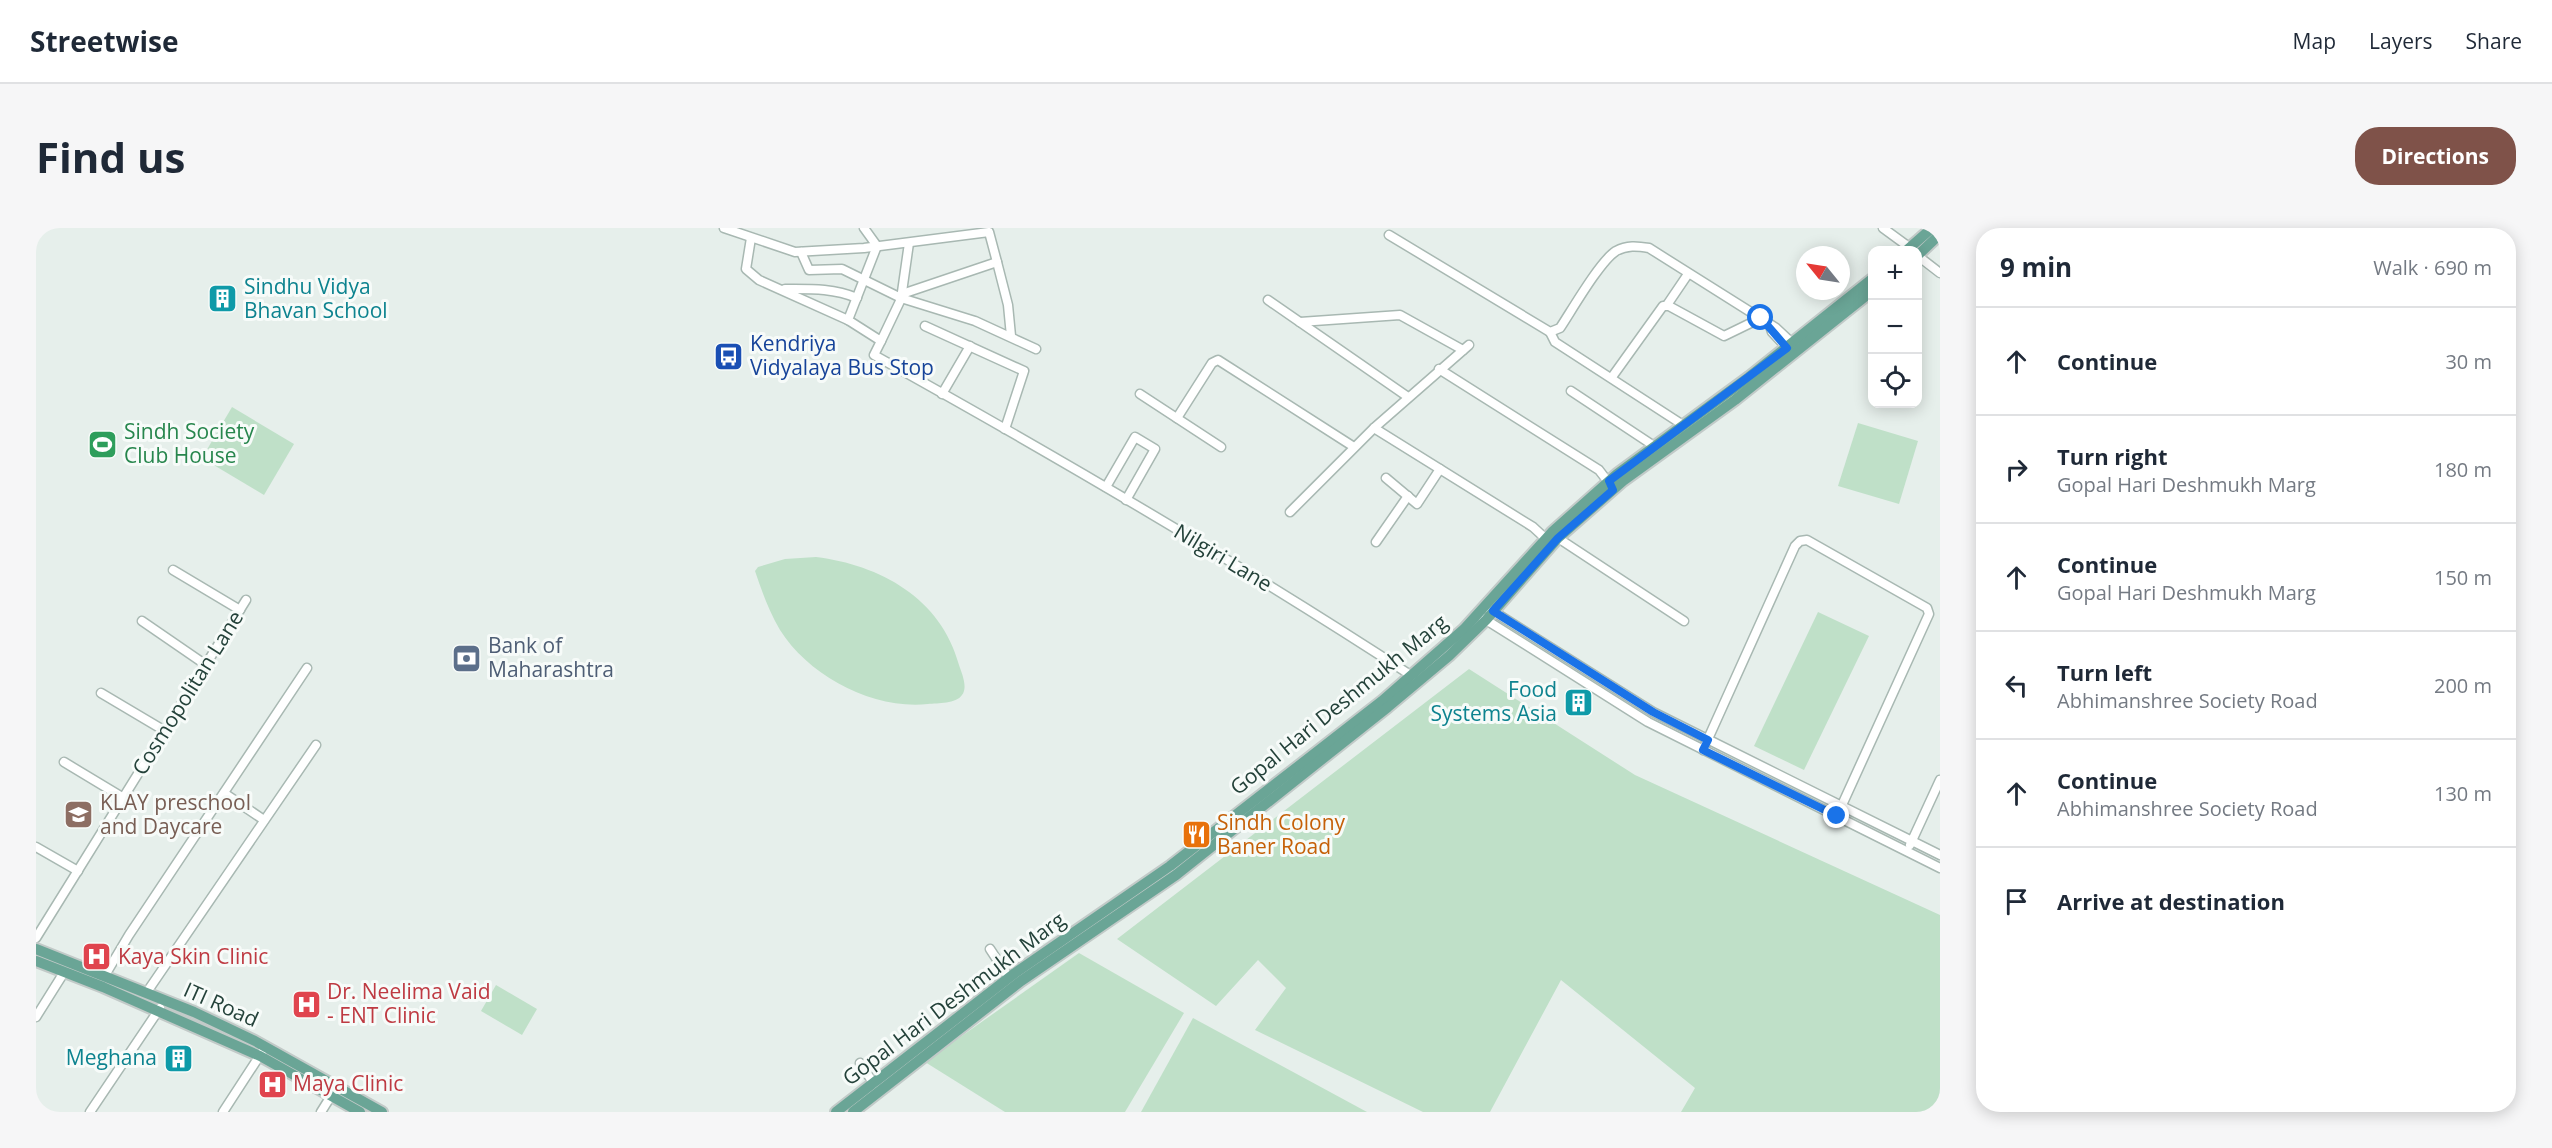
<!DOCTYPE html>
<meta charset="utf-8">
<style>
:root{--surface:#fff;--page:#f6f6f7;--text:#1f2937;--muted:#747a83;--line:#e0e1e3;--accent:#7f5249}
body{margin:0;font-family:"Open Sans",sans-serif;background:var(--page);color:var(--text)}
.controls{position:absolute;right:18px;top:18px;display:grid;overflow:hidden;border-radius:12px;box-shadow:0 3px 15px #0003}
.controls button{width:54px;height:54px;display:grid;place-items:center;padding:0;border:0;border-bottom:2px solid var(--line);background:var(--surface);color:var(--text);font:30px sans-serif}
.compass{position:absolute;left:1760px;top:18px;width:54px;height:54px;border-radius:50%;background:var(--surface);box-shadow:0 3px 15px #0003;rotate:300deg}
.stop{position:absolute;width:18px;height:18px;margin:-14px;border:4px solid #1a73e8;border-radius:50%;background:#fff}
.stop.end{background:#1a73e8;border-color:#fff;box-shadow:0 2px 6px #0008}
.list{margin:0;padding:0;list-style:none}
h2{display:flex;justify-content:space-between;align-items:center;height:78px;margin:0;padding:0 24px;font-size:26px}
h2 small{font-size:20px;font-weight:400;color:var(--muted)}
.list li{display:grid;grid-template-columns:39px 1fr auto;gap:18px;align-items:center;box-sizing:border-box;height:108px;padding:0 24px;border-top:2px solid var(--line)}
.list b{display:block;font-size:22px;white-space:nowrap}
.list p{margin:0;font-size:20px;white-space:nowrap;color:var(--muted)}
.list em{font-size:20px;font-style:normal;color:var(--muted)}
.icon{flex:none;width:33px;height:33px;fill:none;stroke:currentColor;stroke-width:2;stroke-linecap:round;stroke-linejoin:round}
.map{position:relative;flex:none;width:1904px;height:884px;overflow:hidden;border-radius:24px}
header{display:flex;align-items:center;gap:36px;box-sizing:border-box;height:84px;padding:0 30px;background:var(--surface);border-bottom:2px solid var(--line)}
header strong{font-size:28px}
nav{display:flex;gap:33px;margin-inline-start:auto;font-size:21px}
.intro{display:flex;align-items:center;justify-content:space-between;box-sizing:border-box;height:144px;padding:0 36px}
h1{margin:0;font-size:42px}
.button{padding:15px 27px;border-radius:24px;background:var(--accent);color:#fff;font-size:21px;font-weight:700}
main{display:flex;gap:36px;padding:0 36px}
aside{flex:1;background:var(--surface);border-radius:24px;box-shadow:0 3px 15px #0003}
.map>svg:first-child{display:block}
.green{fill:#bfe0c8}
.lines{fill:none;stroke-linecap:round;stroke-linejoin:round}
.minor-casing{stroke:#a8b8b2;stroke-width:11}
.major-casing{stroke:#c2cac8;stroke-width:14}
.minor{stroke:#fff;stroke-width:8}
.major{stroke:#6aa596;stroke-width:10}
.route{stroke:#1a73e8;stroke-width:8}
.labels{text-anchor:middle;stroke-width:6;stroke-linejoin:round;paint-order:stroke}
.culture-label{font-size:21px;fill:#0d838f;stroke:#f7fbf9;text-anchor:end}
.transit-label{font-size:21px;fill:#164399;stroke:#f7fbf9;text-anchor:start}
.leisure-label{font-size:21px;fill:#27864d;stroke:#f7fbf9;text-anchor:start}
.street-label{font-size:21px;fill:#24423a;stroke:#f7fbf9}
.service-label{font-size:21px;fill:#4e5e75;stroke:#f7fbf9;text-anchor:start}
.education-label{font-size:21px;fill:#785e54;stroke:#f7fbf9;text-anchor:start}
.food-label{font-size:21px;fill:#c56008;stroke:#f7fbf9;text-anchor:start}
.health-label{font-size:21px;fill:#be3a42;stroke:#f7fbf9;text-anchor:start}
</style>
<header>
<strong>Streetwise</strong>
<nav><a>Map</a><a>Layers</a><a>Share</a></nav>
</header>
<div class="intro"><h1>Find us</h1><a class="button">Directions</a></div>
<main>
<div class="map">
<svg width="1904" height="884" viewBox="0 0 1904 884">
<rect width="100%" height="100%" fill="#e6efeb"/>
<g class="green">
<path d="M196 179 258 216 228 267 166 230Z"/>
<path d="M1822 195 1882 213 1863 276 1802 258Z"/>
<path d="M780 329C844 337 905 370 923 437 926 446 932 459 926 467 920 476 902 475 892 476 837 482 773 448 744 402 733 383 726 364 719 343L722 339 749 331Z"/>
<path d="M1782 384 1833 408 1768 542 1718 518Z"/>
<path d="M1433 441 1599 547 1904 687V884H1645L1659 860 1525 752 1454 884H1387L1219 802 1250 760 1222 732 1180 778 1081 711Z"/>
<path d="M1043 725 1148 785 1089 884H969L889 834Z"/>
<path d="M460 757 501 781 486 807 445 783Z"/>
<path d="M1157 790 1331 884H1105Z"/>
</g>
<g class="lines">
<defs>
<g id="minor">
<path d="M688 0 759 24 828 20 953 4 961 34 866 66"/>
<path d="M828 0 841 18 812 92 845 113 865 71 873 15"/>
<path d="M1847 0 1877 22"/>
<path d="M1353 7 1514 104 1524 100C1536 82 1564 33 1580 23 1591 17 1601 18 1613 20L1740 100 1756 115"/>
<path d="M715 10 710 41 723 52 812 92"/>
<path d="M765 24 773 42 806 41 865 70 939 93 1000 121"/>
<path d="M1882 28 1904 45"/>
<path d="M961 34 972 77 975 108"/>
<path d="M749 61C774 61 797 60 821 70"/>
<path d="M1232 72 1372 169"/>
<path d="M1631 77 1652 46"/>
<path d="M1264 94 1364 87 1427 122"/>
<path d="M889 98 988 143 969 201"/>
<path d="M1734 98 1736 104 1751 120"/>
<path d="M1514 104 1519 114 1647 197"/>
<path d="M845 113 838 127C1020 228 1201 334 1376 448"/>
<path d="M1403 141 1563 242 1576 259"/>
<path d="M1576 149 1627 78H1633L1688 108 1725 90"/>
<path d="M1535 163 1618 218"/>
<path d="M906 166 934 118"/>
<path d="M1104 166 1185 219"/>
<path d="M1141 190 1176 135 1182 132 1318 219"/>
<path d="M1338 200 1497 299 1510 311"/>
<path d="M1350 250 1381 276 1404 241"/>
<path d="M1070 259 1099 209 1119 221 1090 272"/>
<path d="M1254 284 1338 200 1433 117"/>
<path d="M1522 310 1648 393"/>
<path d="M1340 314 1372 268"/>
<path d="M137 342 204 382"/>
<path d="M1452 380 1617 484 1904 627"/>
<path d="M1447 390 1612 494 1904 640"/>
<path d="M106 393 170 437"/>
<path d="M65 465 129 503"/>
<path d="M1667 522 1759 318 1764 313 1771 312 1891 380 1893 386 1801 588"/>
<path d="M28 534 86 569"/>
<path d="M188 565 228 592"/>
<path d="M1874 617 1904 552"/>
<path d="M0 619 42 643"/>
<path d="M0 710 210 372"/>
<path d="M954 721 973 750"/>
<path d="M68 749 93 707 271 440"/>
<path d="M111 764 280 517"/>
<path d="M0 789 27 746"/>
<path d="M824 835 838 856"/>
<path d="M54 884 124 780"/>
<path d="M187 884 226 824"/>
<path d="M285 884 295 868"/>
</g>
<g id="major">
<path d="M1871 22 1896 0"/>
<path d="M1882 27 1904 6"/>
<path d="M0 721 158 784 219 813 346 884"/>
<path d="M0 733 67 759 224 828 324 884"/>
<path d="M800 884 979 745 1134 638 1346 473 1428 401 1516 304 1581 246 1713 149 1836 51"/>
<path d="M817 884 985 753 1140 647 1352 479 1413 428 1450 392 1522 310 1587 253 1699 172 1836 63"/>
</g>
</defs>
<use href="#minor" class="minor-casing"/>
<use href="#major" class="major-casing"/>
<use href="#minor" class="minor"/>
<use href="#major" class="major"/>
</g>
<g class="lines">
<path class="route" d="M1725 90 1751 120 1573 253 1577 262 1522 310 1457 383 1617 484 1672 512 1667 522 1801 588"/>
</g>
<defs>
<symbol id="building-square" viewBox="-11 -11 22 22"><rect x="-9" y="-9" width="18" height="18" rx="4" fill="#0f9aa8" stroke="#f7fbf9"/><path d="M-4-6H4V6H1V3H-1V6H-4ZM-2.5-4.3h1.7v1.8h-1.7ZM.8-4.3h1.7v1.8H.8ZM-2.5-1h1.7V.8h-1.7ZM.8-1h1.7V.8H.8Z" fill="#fff"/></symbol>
<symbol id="bus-square" viewBox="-11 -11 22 22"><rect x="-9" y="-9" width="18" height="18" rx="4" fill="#1a4fb4" stroke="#f7fbf9"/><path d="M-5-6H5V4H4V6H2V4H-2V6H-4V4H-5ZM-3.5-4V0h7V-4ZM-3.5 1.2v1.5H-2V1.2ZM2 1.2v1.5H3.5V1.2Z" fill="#fff"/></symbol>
<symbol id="stadium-square" viewBox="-11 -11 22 22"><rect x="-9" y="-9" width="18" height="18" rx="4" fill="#2e9e5b" stroke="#f7fbf9"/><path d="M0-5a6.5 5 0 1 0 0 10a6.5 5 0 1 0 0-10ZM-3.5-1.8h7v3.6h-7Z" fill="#fff"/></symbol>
<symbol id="bank-square" viewBox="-11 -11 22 22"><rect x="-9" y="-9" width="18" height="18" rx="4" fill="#5c6f8a" stroke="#f7fbf9"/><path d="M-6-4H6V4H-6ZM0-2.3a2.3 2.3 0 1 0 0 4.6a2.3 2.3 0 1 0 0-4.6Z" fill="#fff"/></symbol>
<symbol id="school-square" viewBox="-11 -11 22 22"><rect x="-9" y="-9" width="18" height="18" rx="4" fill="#8d6e63" stroke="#f7fbf9"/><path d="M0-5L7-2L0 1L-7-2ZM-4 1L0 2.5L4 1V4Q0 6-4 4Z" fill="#fff"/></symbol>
<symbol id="restaurant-square" viewBox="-11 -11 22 22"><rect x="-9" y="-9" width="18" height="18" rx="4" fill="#e8710a" stroke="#f7fbf9"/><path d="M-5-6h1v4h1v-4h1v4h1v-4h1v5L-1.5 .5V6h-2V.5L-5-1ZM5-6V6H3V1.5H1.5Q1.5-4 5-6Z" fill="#fff"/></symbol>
<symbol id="hospital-square" viewBox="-11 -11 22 22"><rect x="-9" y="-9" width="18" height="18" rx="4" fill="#e0444e" stroke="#f7fbf9"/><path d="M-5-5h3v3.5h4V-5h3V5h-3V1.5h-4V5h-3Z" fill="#fff"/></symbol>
</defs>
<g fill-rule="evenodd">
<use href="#building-square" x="170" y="54" width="33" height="33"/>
<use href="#bus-square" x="676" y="112" width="33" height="33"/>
<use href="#stadium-square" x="50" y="200" width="33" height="33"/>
<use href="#bank-square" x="414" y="414" width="33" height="33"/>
<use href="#building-square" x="1526" y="458" width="33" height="33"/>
<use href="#school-square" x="26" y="570" width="33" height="33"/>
<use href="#restaurant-square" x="1144" y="590" width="33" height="33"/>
<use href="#hospital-square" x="44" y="712" width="33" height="33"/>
<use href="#hospital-square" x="254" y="760" width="33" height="33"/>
<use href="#building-square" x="126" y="814" width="33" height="33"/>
<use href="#hospital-square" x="220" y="840" width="33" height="33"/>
</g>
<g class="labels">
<g class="culture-label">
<text x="208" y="66" text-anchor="start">Sindhu Vidya<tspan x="208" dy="24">Bhavan School</tspan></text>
<text x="1521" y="469">Food<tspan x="1521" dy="24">Systems Asia</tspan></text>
<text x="121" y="837">Meghana</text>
</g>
<g class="transit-label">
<text x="714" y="123">Kendriya<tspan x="714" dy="24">Vidyalaya Bus Stop</tspan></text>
</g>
<g class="leisure-label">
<text x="88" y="211">Sindh Society<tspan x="88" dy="24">Club House</tspan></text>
</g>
<g class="street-label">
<text transform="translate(1187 330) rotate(31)" y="7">Nilgiri Lane</text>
<text transform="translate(152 465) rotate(-58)" y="7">Cosmopolitan Lane</text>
<text transform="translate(1303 477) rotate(-39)" y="7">Gopal Hari Deshmukh Marg</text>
<text transform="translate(918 771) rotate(-37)" y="7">Gopal Hari Deshmukh Marg</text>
<text transform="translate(185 777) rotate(24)" y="7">ITI Road</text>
</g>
<g class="service-label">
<text x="452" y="425">Bank of<tspan x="452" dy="24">Maharashtra</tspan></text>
</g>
<g class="education-label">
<text x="64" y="582">KLAY preschool<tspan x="64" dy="24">and Daycare</tspan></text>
</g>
<g class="food-label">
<text x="1181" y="602">Sindh Colony<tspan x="1181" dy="24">Baner Road</tspan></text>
</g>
<g class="health-label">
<text x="82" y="736">Kaya Skin Clinic</text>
<text x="291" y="771">Dr. Neelima Vaid<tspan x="291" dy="24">- ENT Clinic</tspan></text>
<text x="257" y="863">Maya Clinic</text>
</g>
</g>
</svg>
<div class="controls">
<button>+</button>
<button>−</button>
<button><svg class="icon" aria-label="locate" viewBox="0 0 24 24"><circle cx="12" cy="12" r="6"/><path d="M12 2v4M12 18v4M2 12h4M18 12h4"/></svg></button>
</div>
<svg class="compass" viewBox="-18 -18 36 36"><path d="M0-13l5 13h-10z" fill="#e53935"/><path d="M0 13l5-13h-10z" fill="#747a83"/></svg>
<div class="stop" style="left:1725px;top:90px"></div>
<div class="stop end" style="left:1801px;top:588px"></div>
</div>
<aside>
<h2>9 min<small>Walk · 690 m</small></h2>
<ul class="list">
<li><svg class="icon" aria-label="ahead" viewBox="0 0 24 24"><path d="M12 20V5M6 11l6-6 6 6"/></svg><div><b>Continue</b></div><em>30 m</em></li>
<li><svg class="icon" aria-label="right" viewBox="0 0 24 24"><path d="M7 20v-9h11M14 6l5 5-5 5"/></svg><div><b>Turn right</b><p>Gopal Hari Deshmukh Marg</p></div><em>180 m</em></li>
<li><svg class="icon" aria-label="ahead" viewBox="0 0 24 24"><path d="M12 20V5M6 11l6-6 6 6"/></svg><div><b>Continue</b><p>Gopal Hari Deshmukh Marg</p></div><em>150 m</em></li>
<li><svg class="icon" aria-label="left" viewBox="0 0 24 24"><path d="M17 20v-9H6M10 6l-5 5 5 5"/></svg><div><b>Turn left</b><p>Abhimanshree Society Road</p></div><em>200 m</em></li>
<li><svg class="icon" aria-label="ahead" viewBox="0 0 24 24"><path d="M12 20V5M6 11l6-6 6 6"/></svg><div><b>Continue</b><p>Abhimanshree Society Road</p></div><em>130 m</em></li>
<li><svg class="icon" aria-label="arrive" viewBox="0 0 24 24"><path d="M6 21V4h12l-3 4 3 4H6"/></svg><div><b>Arrive at destination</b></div></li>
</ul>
</aside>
</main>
